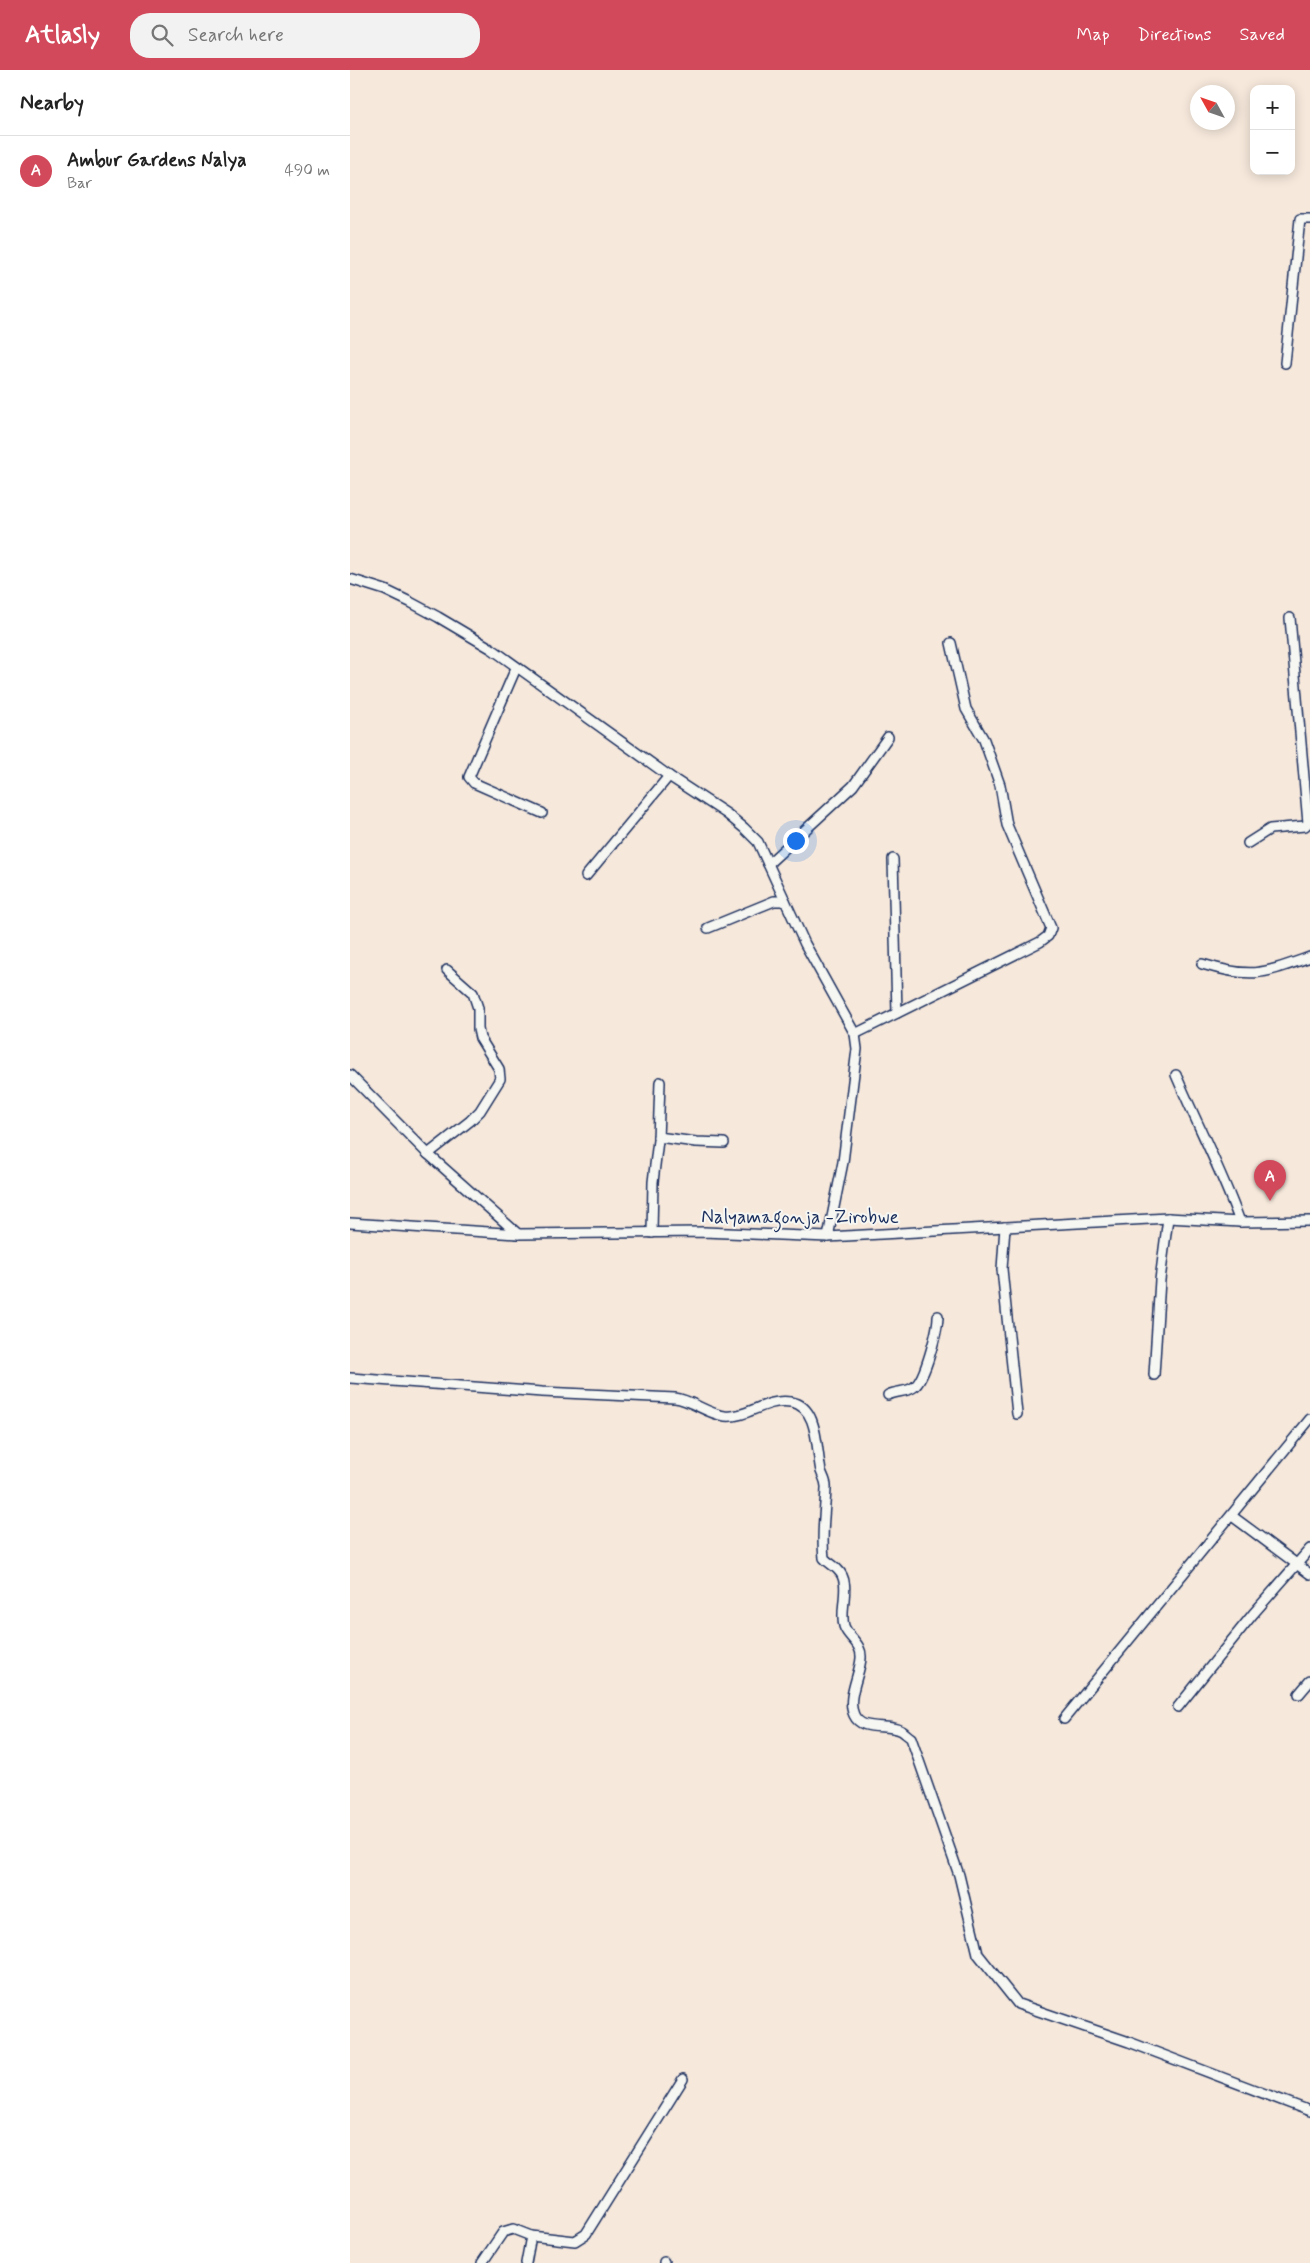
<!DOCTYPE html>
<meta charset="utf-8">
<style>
:root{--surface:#fff;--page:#f2f2f2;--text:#222;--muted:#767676;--line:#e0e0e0;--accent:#d1495b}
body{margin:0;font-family:Mynerve,sans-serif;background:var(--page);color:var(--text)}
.controls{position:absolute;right:15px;top:15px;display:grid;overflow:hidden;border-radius:10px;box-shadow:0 2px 12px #0003}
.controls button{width:45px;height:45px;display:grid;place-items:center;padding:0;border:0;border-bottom:1px solid var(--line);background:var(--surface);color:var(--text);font:25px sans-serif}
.compass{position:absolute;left:840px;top:15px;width:45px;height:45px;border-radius:50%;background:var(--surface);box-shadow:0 2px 12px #0003;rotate:310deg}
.you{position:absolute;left:445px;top:770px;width:18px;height:18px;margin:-12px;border:4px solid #fff;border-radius:50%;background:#1a73e8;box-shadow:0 0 0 8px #1a73e833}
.badge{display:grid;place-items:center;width:32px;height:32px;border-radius:50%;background:var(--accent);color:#fff;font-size:16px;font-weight:700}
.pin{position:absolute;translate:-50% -41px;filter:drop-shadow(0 1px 2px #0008)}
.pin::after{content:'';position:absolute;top:26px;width:18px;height:15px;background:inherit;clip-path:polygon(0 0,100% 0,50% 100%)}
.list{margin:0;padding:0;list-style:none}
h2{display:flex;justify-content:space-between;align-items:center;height:65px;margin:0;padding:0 20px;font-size:21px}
h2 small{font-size:16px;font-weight:400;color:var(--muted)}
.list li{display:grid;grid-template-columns:32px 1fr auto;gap:15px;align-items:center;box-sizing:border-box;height:70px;padding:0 20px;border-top:1px solid var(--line)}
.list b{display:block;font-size:19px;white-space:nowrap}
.list p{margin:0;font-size:16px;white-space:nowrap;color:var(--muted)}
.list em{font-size:16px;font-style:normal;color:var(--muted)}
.icon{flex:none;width:28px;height:28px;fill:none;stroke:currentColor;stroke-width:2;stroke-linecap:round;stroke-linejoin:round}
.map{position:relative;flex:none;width:960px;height:2193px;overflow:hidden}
header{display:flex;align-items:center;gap:30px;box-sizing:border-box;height:70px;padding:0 25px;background:var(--accent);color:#fff}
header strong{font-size:24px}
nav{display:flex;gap:28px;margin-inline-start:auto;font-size:18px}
.search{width:350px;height:45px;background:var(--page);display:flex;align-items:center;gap:12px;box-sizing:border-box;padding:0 18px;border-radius:20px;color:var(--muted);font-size:19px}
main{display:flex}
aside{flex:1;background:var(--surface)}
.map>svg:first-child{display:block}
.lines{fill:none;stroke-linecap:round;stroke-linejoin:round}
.street-casing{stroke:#1b2f5e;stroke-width:12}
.street{stroke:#f6f6f2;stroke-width:9}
.labels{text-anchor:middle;stroke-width:4;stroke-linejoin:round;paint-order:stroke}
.street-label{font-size:19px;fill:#1b2f5e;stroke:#f6f6f2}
</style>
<header>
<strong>Atlasly</strong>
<div class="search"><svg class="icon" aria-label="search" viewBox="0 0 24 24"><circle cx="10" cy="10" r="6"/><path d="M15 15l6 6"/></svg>Search here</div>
<nav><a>Map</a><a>Directions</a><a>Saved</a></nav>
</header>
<main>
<aside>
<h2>Nearby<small></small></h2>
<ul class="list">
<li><span class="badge">A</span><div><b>Ambur Gardens Nalya</b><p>Bar</p></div><em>490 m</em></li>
</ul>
</aside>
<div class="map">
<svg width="960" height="2193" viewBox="0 0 960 2193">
<rect width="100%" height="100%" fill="#f6e8db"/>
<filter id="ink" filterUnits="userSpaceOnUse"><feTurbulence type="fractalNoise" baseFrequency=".02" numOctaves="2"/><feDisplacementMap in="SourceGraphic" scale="10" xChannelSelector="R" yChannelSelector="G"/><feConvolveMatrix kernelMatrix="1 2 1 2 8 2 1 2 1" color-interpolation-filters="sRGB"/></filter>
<g filter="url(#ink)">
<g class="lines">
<defs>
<g id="street">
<path d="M935 293 950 149H960"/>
<path d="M0 509 35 520 60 532 88 547 142 579 319 706 377 744 394 758 408 772 455 874 505 964 507 979 493 1092 478 1167"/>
<path d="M166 598 119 707 124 713 192 743"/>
<path d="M898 773 920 759 955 756 958 753 940 548"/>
<path d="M543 789 547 943"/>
<path d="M418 794 503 716 538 667"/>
<path d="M236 806 319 706"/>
<path d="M358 858 424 831H435"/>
<path d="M852 894C902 909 912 904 960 887"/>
<path d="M505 964 690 872 698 866 701 858 657 755 650 715 634 670 616 639 601 573"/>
<path d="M0 1005 78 1084 168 1164"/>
<path d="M826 1005C847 1054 872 1102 890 1152"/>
<path d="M308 1067 346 1072 374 1073"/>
<path d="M78 1084 120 1051 130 1041 150 1009 149 999 130 968 128 959V938L123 923 97 900"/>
<path d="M0 1153 168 1164 354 1162 478 1167 818 1148 890 1152 960 1151"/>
<path d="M655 1157 652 1199 667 1344"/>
<path d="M302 1163 303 1112 308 1070 310 1012"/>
<path d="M804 1305 810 1210 818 1148"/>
<path d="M0 1308 192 1322 325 1328C342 1330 357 1344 375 1346 398 1348 415 1328 441 1332 469 1336 466 1380 471 1401 473 1407 477 1412 476 1419 475 1442 471 1464 474 1488 478 1493 484 1495 488 1500 502 1513 489 1539 494 1556 498 1568 512 1573 511 1588 510 1605 496 1628 504 1645 512 1663 538 1652 552 1661 555 1663 558 1666 561 1668L609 1805 628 1884 668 1934 779 1972 960 2041"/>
<path d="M538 1325C546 1321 558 1322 564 1317 575 1310 588 1259 588 1246"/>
<path d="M882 1446 960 1504"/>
<path d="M949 1624 960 1611"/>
<path d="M828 1637 903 1544 960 1479"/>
<path d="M714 1649 960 1349"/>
<path d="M132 2193 153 2162 163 2159 181 2166"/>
<path d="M176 2193 181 2166 225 2171 236 2164 333 2009"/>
<path d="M314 2193V2192"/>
</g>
</defs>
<use href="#street" class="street-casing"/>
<use href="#street" class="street"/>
</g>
</g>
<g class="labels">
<g class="street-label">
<text x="450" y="1153">Nalyamagonja -Zirobwe</text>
</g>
</g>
</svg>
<div class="controls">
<button>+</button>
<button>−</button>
</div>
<svg class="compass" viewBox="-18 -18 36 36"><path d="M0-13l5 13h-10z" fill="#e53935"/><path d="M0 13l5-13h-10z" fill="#767676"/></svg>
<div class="you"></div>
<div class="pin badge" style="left:920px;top:1131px">A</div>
</div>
</main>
